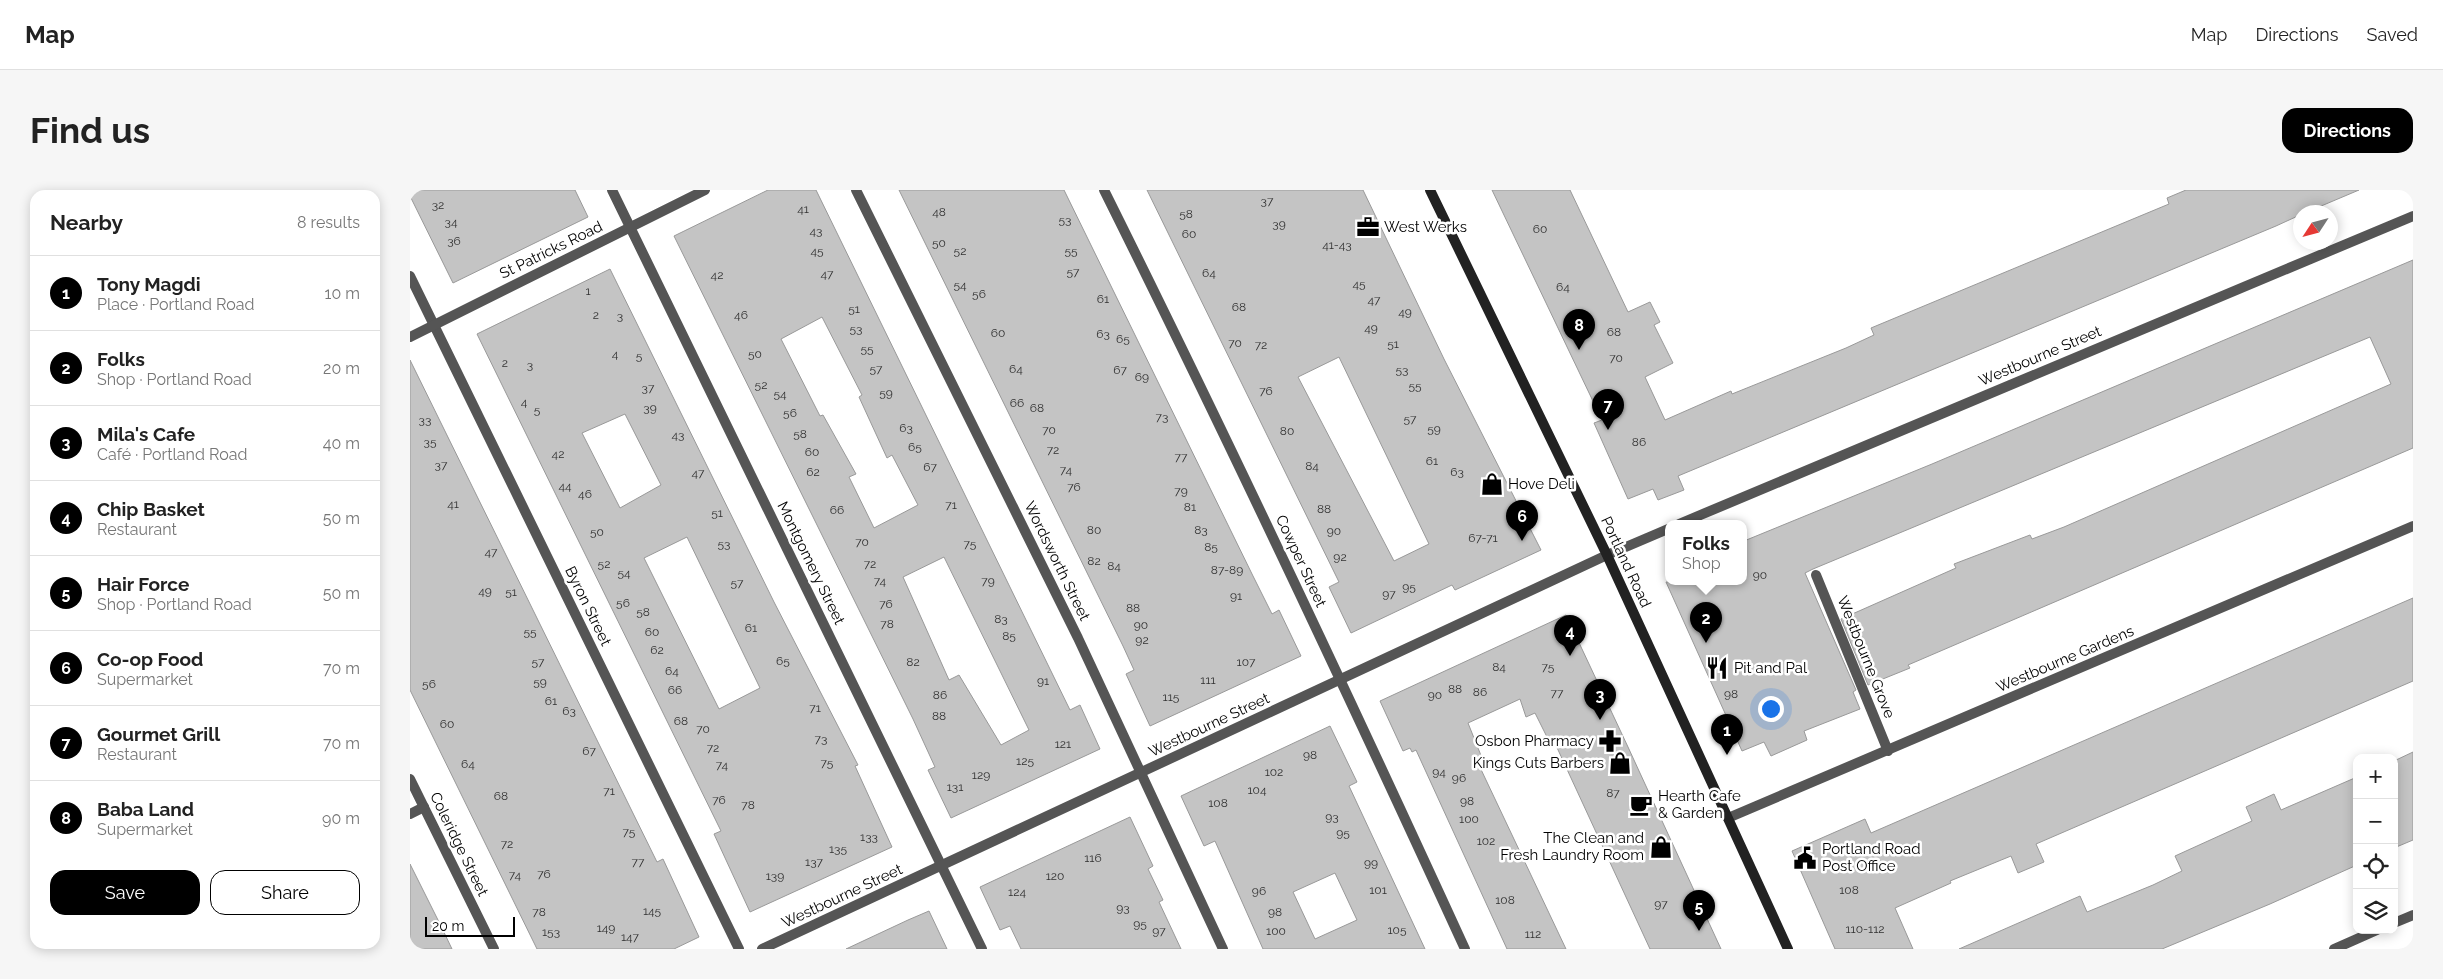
<!DOCTYPE html>
<meta charset="utf-8">
<style>
:root{--surface:#fff;--page:#f6f6f6;--text:#222;--muted:#767676;--line:#e0e0e0;--accent:#000}
body{margin:0;font-family:Raleway,sans-serif;background:var(--page);color:var(--text)}
.controls{position:absolute;right:15px;bottom:15px;display:grid;overflow:hidden;border-radius:10px;box-shadow:0 2px 12px #0003}
.controls button{width:45px;height:45px;display:grid;place-items:center;padding:0;border:0;border-bottom:1px solid var(--line);background:var(--surface);color:var(--text);font:25px sans-serif}
.compass{position:absolute;left:1883px;top:15px;width:45px;height:45px;border-radius:50%;background:var(--surface);box-shadow:0 2px 12px #0003;rotate:234deg}
.scale{position:absolute;left:15px;bottom:12px;width:90px;box-sizing:border-box;padding-left:5px;border:2px solid #000;border-top:0;font-size:14px;line-height:18px;white-space:nowrap;color:#000;-webkit-text-stroke:4px #fff;paint-order:stroke}
.you{position:absolute;left:1360px;top:518px;width:18px;height:18px;margin:-12px;border:4px solid #fff;border-radius:50%;background:#1a73e8;box-shadow:0 0 0 8px #1a73e833}
.badge{display:grid;place-items:center;width:32px;height:32px;border-radius:50%;background:var(--accent);color:#fff;font-size:16px;font-weight:700}
.pin{position:absolute;translate:-50% -41px;filter:drop-shadow(0 1px 2px #0008)}
.pin::after{content:'';position:absolute;top:26px;width:18px;height:15px;background:inherit;clip-path:polygon(0 0,100% 0,50% 100%)}
.popup{position:absolute;left:1255px;top:330px;width:82px;height:65px;box-sizing:border-box;display:grid;place-content:center;border-radius:10px;background:var(--surface);filter:drop-shadow(0 1px 4px #0005);font-size:16px;white-space:nowrap;color:var(--muted)}
.popup b{font-size:19px;color:var(--text)}
.popup::after{content:'';position:absolute;left:50%;top:100%;margin-left:-10px;border:10px solid transparent;border-top-color:var(--surface)}
.list{margin:0;padding:0;list-style:none}
h2{display:flex;justify-content:space-between;align-items:center;height:65px;margin:0;padding:0 20px;font-size:21px}
h2 small{font-size:16px;font-weight:400;color:var(--muted)}
.list li{display:grid;grid-template-columns:32px 1fr auto;gap:15px;align-items:center;box-sizing:border-box;height:75px;padding:0 20px;border-top:1px solid var(--line)}
.list b{display:block;font-size:19px;white-space:nowrap}
.list p{margin:0;font-size:16px;white-space:nowrap;color:var(--muted)}
.list em{font-size:16px;font-style:normal;color:var(--muted)}
.actions{display:flex;gap:10px;padding:15px 20px}
.actions a{flex:1;padding:11px 0;border:1px solid var(--accent);border-radius:15px;text-align:center;font-size:18px;color:var(--accent)}
.actions .main{background:var(--accent);color:#fff}
.icon{flex:none;width:28px;height:28px;fill:none;stroke:currentColor;stroke-width:2;stroke-linecap:round;stroke-linejoin:round}
.map{position:relative;flex:none;width:2003px;height:759px;overflow:hidden;border-radius:15px}
header{display:flex;align-items:center;gap:30px;box-sizing:border-box;height:70px;padding:0 25px;background:var(--surface);border-bottom:1px solid var(--line)}
header strong{font-size:24px}
nav{display:flex;gap:28px;margin-inline-start:auto;font-size:18px}
.intro{display:flex;align-items:center;justify-content:space-between;box-sizing:border-box;height:120px;padding:0 30px}
h1{margin:0;font-size:35px}
.button{padding:12px 22px;border-radius:15px;background:var(--accent);color:#fff;font-size:18px;font-weight:700}
main{display:flex;gap:30px;padding:0 30px}
aside{flex:1;background:var(--surface);border-radius:15px;box-shadow:0 2px 12px #0003}
.map>svg:first-child{display:block}
.building{fill:#c4c4c4;stroke:#999;fill-rule:evenodd}
.lines{fill:none;stroke-linecap:round;stroke-linejoin:round}
.street{stroke:#555;stroke-width:10}
.secondary{stroke:#222;stroke-width:10}
.labels{text-anchor:middle;stroke-width:5;stroke-linejoin:round;paint-order:stroke}
.number-label{font-size:12px;fill:#313131}
.poi-label{font-size:15px;fill:#000;stroke:#fff;text-anchor:start}
.street-label{font-size:15px;fill:#000;stroke:#fff}
</style>
<header>
<strong>Map</strong>
<nav><a>Map</a><a>Directions</a><a>Saved</a></nav>
</header>
<div class="intro"><h1>Find us</h1><a class="button">Directions</a></div>
<main>
<aside>
<h2>Nearby<small>8 results</small></h2>
<ul class="list">
<li><span class="badge">1</span><div><b>Tony Magdi</b><p>Place · Portland Road</p></div><em>10 m</em></li>
<li><span class="badge">2</span><div><b>Folks</b><p>Shop · Portland Road</p></div><em>20 m</em></li>
<li><span class="badge">3</span><div><b>Mila's Cafe</b><p>Café · Portland Road</p></div><em>40 m</em></li>
<li><span class="badge">4</span><div><b>Chip Basket</b><p>Restaurant</p></div><em>50 m</em></li>
<li><span class="badge">5</span><div><b>Hair Force</b><p>Shop · Portland Road</p></div><em>50 m</em></li>
<li><span class="badge">6</span><div><b>Co-op Food</b><p>Supermarket</p></div><em>70 m</em></li>
<li><span class="badge">7</span><div><b>Gourmet Grill</b><p>Restaurant</p></div><em>70 m</em></li>
<li><span class="badge">8</span><div><b>Baba Land</b><p>Supermarket</p></div><em>90 m</em></li>
</ul>
<div class="actions"><a class="main">Save</a><a>Share</a></div>
</aside>
<div class="map">
<svg width="2003" height="759" viewBox="0 0 2003 759">
<rect width="100%" height="100%" fill="#fff"/>
<g class="building">
<path d="M0 0H165L178 27 43 93 0 6Z"/>
<path d="M358 0H406L660 520 670 515 690 559 541 628 518 580 525 577 503 529 264 46ZM412 127 452 205 449 207 477 268 482 265 508 315 464 338 439 287 446 284 413 225 410 226 371 149ZM534 367 619 540 591 555 549 485 539 490 493 387Z"/>
<path d="M489 0H654L843 386 862 424 869 420 891 466 740 536 716 484 724 480 713 456Z"/>
<path d="M737 0H953L1034 169 1131 360 1045 400 1042 395 941 443 919 397 929 392ZM929 167 1019 354 984 371 888 187Z"/>
<path d="M1082 0H1160L1218 122 1240 112 1250 132 1244 135 1263 173 1235 187 1255 230 1321 201 1322 204 1436 158 1464 145 1461 138 1759 14 1757 8 1776 0H1949L1897 22H1890V25L1866 36 1268 286 1274 300 1248 310 1243 299 1218 309 1184 233 1192 230Z"/>
<path d="M2003 70V258L1498 475 1500 478 1458 495 1431 429 1546 378 1544 374 1620 345 1622 349 1654 337 1981 194 1960 147 1403 379 1395 383 1446 500 1443 502 1450 519 1394 541 1397 550 1361 566 1354 552 1332 561 1256 392H1334V351L1522 274Z"/>
<path d="M200 79 364 412 448 575 445 576 482 657 340 722 304 644 311 641 67 144ZM215 224 251 295 210 318 172 243ZM277 347 350 498 309 519 234 368Z"/>
<path d="M0 170 247 672 253 669 289 747 264 759H127L0 500Z"/>
<path d="M2003 408V491L1626 654 1634 672 1608 683 1601 666 1540 691 1541 693 1485 718 1503 759H1425L1382 661 1455 629 1461 643Z"/>
<path d="M1156 425 1218 557 1311 759H1240L1143 549 1139 551 1125 523 1116 527 1110 509 1058 533 1072 568 1067 571 1156 759H1097L1006 560 1002 562 1000 558 993 561 970 511Z"/>
<path d="M920 536 947 592 939 596 1015 759H853L805 651 794 656 771 606ZM925 683 947 730 905 749 883 702Z"/>
<path d="M2003 562V650L1984 658V571Z"/>
<path d="M1947 587V675L1860 714 1752 759H1549L1670 706 1677 722 1743 695 1772 681 1765 666 1842 631 1836 617 1864 604 1871 620Z"/>
<path d="M720 627 743 676 738 679 753 710 749 712 771 759H611L600 736 590 740 570 697Z"/>
<path d="M0 674 30 734 42 759H0Z"/>
<path d="M519 721 537 759H436L498 730Z"/>
</g>
<g class="lines">
<g class="street">
<path d="M202 0 572 759"/>
<path d="M446 0 668 448 813 759"/>
<path d="M694 0C819 251 938 504 1055 759"/>
<path d="M0 86 329 759"/>
<path d="M0 147 295 0"/>
<path d="M1269 334 2003 26"/>
<path d="M1406 385 1478 561"/>
<path d="M0 589 84 759"/>
<path d="M0 624 14 617"/>
<path d="M1318 628 2003 336"/>
<path d="M1984 733 2003 725"/>
<path d="M352 759 1197 365 1258 339"/>
<path d="M1924 759 1967 740"/>
</g>
<path class="secondary" d="M1020 0 1197 365 1378 759"/>
</g>
<defs>
<symbol id="office-bare" viewBox="-9 -9 18 18"><path d="M-6-3h4V-5.5h4V-3h4V5H-6ZM-1-4.5V-3h2v-1.5ZM-6 0V1H6V0Z" fill="#000" stroke="#fff" stroke-width="2.5" paint-order="stroke"/></symbol>
<symbol id="shop-bare" viewBox="-9 -9 18 18"><path d="M-5-2.5h2.3a2.7 3.5 0 0 1 5.4 0H5L5.5 6h-11ZM-1.5-2.5h3a1.5 2.3 0 0 0-3 0Z" fill="#000" stroke="#fff" stroke-width="2.5" paint-order="stroke"/></symbol>
<symbol id="restaurant-bare" viewBox="-9 -9 18 18"><path d="M-5-6h1v4h1v-4h1v4h1v-4h1v5L-1.5 .5V6h-2V.5L-5-1ZM5-6V6H3V1.5H1.5Q1.5-4 5-6Z" fill="#000" stroke="#fff" stroke-width="2.5" paint-order="stroke"/></symbol>
<symbol id="pharmacy-bare" viewBox="-9 -9 18 18"><path d="M-2-6h4v4h4v4h-4v4h-4v-4h-4v-4h4Z" fill="#000" stroke="#fff" stroke-width="2.5" paint-order="stroke"/></symbol>
<symbol id="cafe-bare" viewBox="-9 -9 18 18"><path d="M-5.5-4.5H6V0H3Q3 3.5 0 3.5H-2.5Q-5.5 3.5-5.5 0ZM3-3.2v2h1.7v-2ZM-6 4.5H4V6H-6Z" fill="#000" stroke="#fff" stroke-width="2.5" paint-order="stroke"/></symbol>
<symbol id="civic-bare" viewBox="-9 -9 18 18"><path d="M-.6-6.5H3V-4.5H.6V-3L4-1V1h2V6H-6V1h2V-1L-.6-3ZM-1.2 2.5V6h2.4V2.5Z" fill="#000" stroke="#fff" stroke-width="2.5" paint-order="stroke"/></symbol>
</defs>
<g fill-rule="evenodd">
<use href="#office-bare" x="942" y="21" width="32" height="32"/>
<use href="#shop-bare" x="1066" y="278" width="32" height="32"/>
<use href="#restaurant-bare" x="1291" y="462" width="32" height="32"/>
<use href="#pharmacy-bare" x="1184" y="535" width="32" height="32"/>
<use href="#shop-bare" x="1194" y="557" width="32" height="32"/>
<use href="#cafe-bare" x="1215" y="599" width="32" height="32"/>
<use href="#shop-bare" x="1235" y="641" width="32" height="32"/>
<use href="#civic-bare" x="1379" y="652" width="32" height="32"/>
</g>
<g class="labels">
<g class="number-label">
<text x="857" y="15">37</text>
<text x="28" y="19">32</text>
<text x="393" y="23">41</text>
<text x="529" y="26">48</text>
<text x="776" y="28">58</text>
<text x="655" y="34">53</text>
<text x="41" y="36">34</text>
<text x="869" y="38">39</text>
<text x="1130" y="43">60</text>
<text x="406" y="45">43</text>
<text x="779" y="48">60</text>
<text x="44" y="55">36</text>
<text x="529" y="57">50</text>
<text x="927" y="59">41-43</text>
<text x="407" y="65">45</text>
<text x="550" y="65">52</text>
<text x="661" y="65">55</text>
<text x="663" y="86">57</text>
<text x="799" y="87">64</text>
<text x="417" y="88">47</text>
<text x="307" y="89">42</text>
<text x="949" y="98">45</text>
<text x="550" y="99">54</text>
<text x="1153" y="101">64</text>
<text x="178" y="105">1</text>
<text x="569" y="108">56</text>
<text x="693" y="113">61</text>
<text x="964" y="114">47</text>
<text x="829" y="121">68</text>
<text x="444" y="123">51</text>
<text x="995" y="126">49</text>
<text x="186" y="129">2</text>
<text x="331" y="129">46</text>
<text x="210" y="130">3</text>
<text x="961" y="142">49</text>
<text x="446" y="143">53</text>
<text x="1204" y="146">68</text>
<text x="588" y="147">60</text>
<text x="693" y="148">63</text>
<text x="713" y="153">65</text>
<text x="825" y="157">70</text>
<text x="983" y="158">51</text>
<text x="851" y="159">72</text>
<text x="457" y="163">55</text>
<text x="205" y="168">4</text>
<text x="345" y="168">50</text>
<text x="229" y="170">5</text>
<text x="1206" y="172">70</text>
<text x="95" y="177">2</text>
<text x="120" y="179">3</text>
<text x="466" y="183">57</text>
<text x="606" y="183">64</text>
<text x="710" y="184">67</text>
<text x="992" y="184">53</text>
<text x="732" y="191">69</text>
<text x="351" y="199">52</text>
<text x="1005" y="200">55</text>
<text x="238" y="202">37</text>
<text x="856" y="205">76</text>
<text x="476" y="207">59</text>
<text x="370" y="208">54</text>
<text x="114" y="216">4</text>
<text x="607" y="217">66</text>
<text x="240" y="222">39</text>
<text x="627" y="222">68</text>
<text x="127" y="224">5</text>
<text x="380" y="227">56</text>
<text x="752" y="231">73</text>
<text x="1000" y="233">57</text>
<text x="15" y="234">33</text>
<text x="496" y="242">63</text>
<text x="1024" y="243">59</text>
<text x="639" y="244">70</text>
<text x="877" y="245">80</text>
<text x="390" y="248">58</text>
<text x="268" y="249">43</text>
<text x="20" y="256">35</text>
<text x="1229" y="256">86</text>
<text x="505" y="261">65</text>
<text x="643" y="264">72</text>
<text x="402" y="266">60</text>
<text x="148" y="268">42</text>
<text x="771" y="271">77</text>
<text x="1022" y="275">61</text>
<text x="31" y="279">37</text>
<text x="902" y="280">84</text>
<text x="520" y="281">67</text>
<text x="656" y="284">74</text>
<text x="403" y="286">62</text>
<text x="1047" y="286">63</text>
<text x="288" y="287">47</text>
<text x="155" y="300">44</text>
<text x="664" y="301">76</text>
<text x="771" y="305">79</text>
<text x="175" y="308">46</text>
<text x="43" y="318">41</text>
<text x="541" y="319">71</text>
<text x="780" y="321">81</text>
<text x="914" y="323">88</text>
<text x="427" y="324">66</text>
<text x="307" y="327">51</text>
<text x="684" y="344">80</text>
<text x="791" y="344">83</text>
<text x="924" y="345">90</text>
<text x="187" y="346">50</text>
<text x="1073" y="352">67-71</text>
<text x="452" y="356">70</text>
<text x="314" y="358">53</text>
<text x="560" y="358">75</text>
<text x="801" y="361">85</text>
<text x="81" y="366">47</text>
<text x="930" y="371">92</text>
<text x="684" y="375">82</text>
<text x="194" y="378">52</text>
<text x="460" y="378">72</text>
<text x="704" y="380">84</text>
<text x="817" y="384">87-89</text>
<text x="214" y="387">54</text>
<text x="1350" y="389">90</text>
<text x="470" y="395">74</text>
<text x="578" y="395">79</text>
<text x="327" y="397">57</text>
<text x="999" y="401">95</text>
<text x="75" y="405">49</text>
<text x="101" y="406">51</text>
<text x="979" y="408">97</text>
<text x="826" y="410">91</text>
<text x="213" y="417">56</text>
<text x="476" y="418">76</text>
<text x="723" y="422">88</text>
<text x="233" y="426">58</text>
<text x="591" y="433">83</text>
<text x="477" y="438">78</text>
<text x="731" y="439">90</text>
<text x="341" y="442">61</text>
<text x="120" y="446">55</text>
<text x="242" y="446">60</text>
<text x="599" y="450">85</text>
<text x="732" y="454">92</text>
<text x="247" y="464">62</text>
<text x="373" y="475">65</text>
<text x="128" y="476">57</text>
<text x="503" y="476">82</text>
<text x="836" y="476">107</text>
<text x="1089" y="481">84</text>
<text x="1138" y="481">75</text>
<text x="262" y="485">64</text>
<text x="798" y="494">111</text>
<text x="633" y="495">91</text>
<text x="130" y="496">59</text>
<text x="19" y="498">56</text>
<text x="1045" y="503">88</text>
<text x="265" y="504">66</text>
<text x="1070" y="506">86</text>
<text x="1147" y="507">77</text>
<text x="1321" y="508">98</text>
<text x="530" y="509">86</text>
<text x="1025" y="509">90</text>
<text x="761" y="511">115</text>
<text x="141" y="515">61</text>
<text x="405" y="522">71</text>
<text x="159" y="525">63</text>
<text x="529" y="530">88</text>
<text x="271" y="535">68</text>
<text x="37" y="538">60</text>
<text x="293" y="543">70</text>
<text x="411" y="553">73</text>
<text x="653" y="558">121</text>
<text x="303" y="562">72</text>
<text x="179" y="565">67</text>
<text x="900" y="569">98</text>
<text x="615" y="575">125</text>
<text x="417" y="577">75</text>
<text x="58" y="578">64</text>
<text x="312" y="579">74</text>
<text x="864" y="586">102</text>
<text x="1029" y="586">94</text>
<text x="571" y="589">129</text>
<text x="1049" y="592">96</text>
<text x="545" y="601">131</text>
<text x="847" y="604">104</text>
<text x="199" y="605">71</text>
<text x="1203" y="607">87</text>
<text x="91" y="610">68</text>
<text x="309" y="614">76</text>
<text x="1057" y="615">98</text>
<text x="808" y="617">108</text>
<text x="338" y="619">78</text>
<text x="922" y="631">93</text>
<text x="1059" y="633">100</text>
<text x="219" y="646">75</text>
<text x="933" y="647">95</text>
<text x="459" y="651">133</text>
<text x="1076" y="655">102</text>
<text x="97" y="658">72</text>
<text x="428" y="663">135</text>
<text x="683" y="672">116</text>
<text x="228" y="676">77</text>
<text x="404" y="676">137</text>
<text x="961" y="677">99</text>
<text x="134" y="688">76</text>
<text x="105" y="689">74</text>
<text x="365" y="690">139</text>
<text x="645" y="690">120</text>
<text x="968" y="704">101</text>
<text x="1439" y="704">108</text>
<text x="849" y="705">96</text>
<text x="607" y="706">124</text>
<text x="1095" y="714">108</text>
<text x="1251" y="718">97</text>
<text x="713" y="722">93</text>
<text x="242" y="725">145</text>
<text x="129" y="726">78</text>
<text x="865" y="726">98</text>
<text x="730" y="738">95</text>
<text x="196" y="742">149</text>
<text x="1455" y="743">110-112</text>
<text x="987" y="744">105</text>
<text x="749" y="745">97</text>
<text x="866" y="745">100</text>
<text x="141" y="746">153</text>
<text x="1123" y="748">112</text>
<text x="220" y="751">147</text>
</g>
<g class="poi-label">
<text x="974" y="42">West Werks</text>
<text x="1098" y="299">Hove Deli</text>
<text x="1324" y="483">Pit and Pal</text>
<text x="1184" y="556" text-anchor="end">Osbon Pharmacy</text>
<text x="1194" y="578" text-anchor="end">Kings Cuts Barbers</text>
<text x="1248" y="611">Hearth Cafe<tspan x="1248" dy="17">&amp; Garden</tspan></text>
<text x="1234" y="653" text-anchor="end">The Clean and<tspan x="1234" dy="17">Fresh Laundry Room</tspan></text>
<text x="1412" y="664">Portland Road<tspan x="1412" dy="17">Post Office</tspan></text>
</g>
<g class="street-label">
<text transform="translate(141 60) rotate(-26)" y="5">St Patricks Road</text>
<text transform="translate(1630 166) rotate(-23)" y="5">Westbourne Street</text>
<text transform="translate(647 371) rotate(64)" y="5">Wordsworth Street</text>
<text transform="translate(891 371) rotate(65)" y="5">Cowper Street</text>
<text transform="translate(1216 372) rotate(65)" y="5">Portland Road</text>
<text transform="translate(401 373) rotate(64)" y="5">Montgomery Street</text>
<text transform="translate(178 416) rotate(64)" y="5">Byron Street</text>
<text transform="translate(1456 467) rotate(68)" y="5">Westbourne Grove</text>
<text transform="translate(1655 469) rotate(-23)" y="5">Westbourne Gardens</text>
<text transform="translate(799 535) rotate(-25)" y="5">Westbourne Street</text>
<text transform="translate(49 654) rotate(64)" y="5">Coleridge Street</text>
<text transform="translate(432 706) rotate(-25)" y="5">Westbourne Street</text>
</g>
</g>
</svg>
<div class="controls">
<button>+</button>
<button>−</button>
<button><svg class="icon" aria-label="locate" viewBox="0 0 24 24"><circle cx="12" cy="12" r="6"/><path d="M12 2v4M12 18v4M2 12h4M18 12h4"/></svg></button>
<button><svg class="icon" aria-label="layers" viewBox="0 0 24 24"><path d="M12 4l9 5-9 5-9-5zM3 14l9 5 9-5"/></svg></button>
</div>
<svg class="compass" viewBox="-18 -18 36 36"><path d="M0-13l5 13h-10z" fill="#e53935"/><path d="M0 13l5-13h-10z" fill="#767676"/></svg>
<div class="scale">20 m</div>
<div class="you"></div>
<div class="pin badge" style="left:1317px;top:565px">1</div>
<div class="pin badge" style="left:1296px;top:453px">2</div>
<div class="popup"><b>Folks</b>Shop</div>
<div class="pin badge" style="left:1190px;top:530px">3</div>
<div class="pin badge" style="left:1160px;top:466px">4</div>
<div class="pin badge" style="left:1289px;top:741px">5</div>
<div class="pin badge" style="left:1112px;top:351px">6</div>
<div class="pin badge" style="left:1198px;top:240px">7</div>
<div class="pin badge" style="left:1169px;top:160px">8</div>
</div>
</main>
